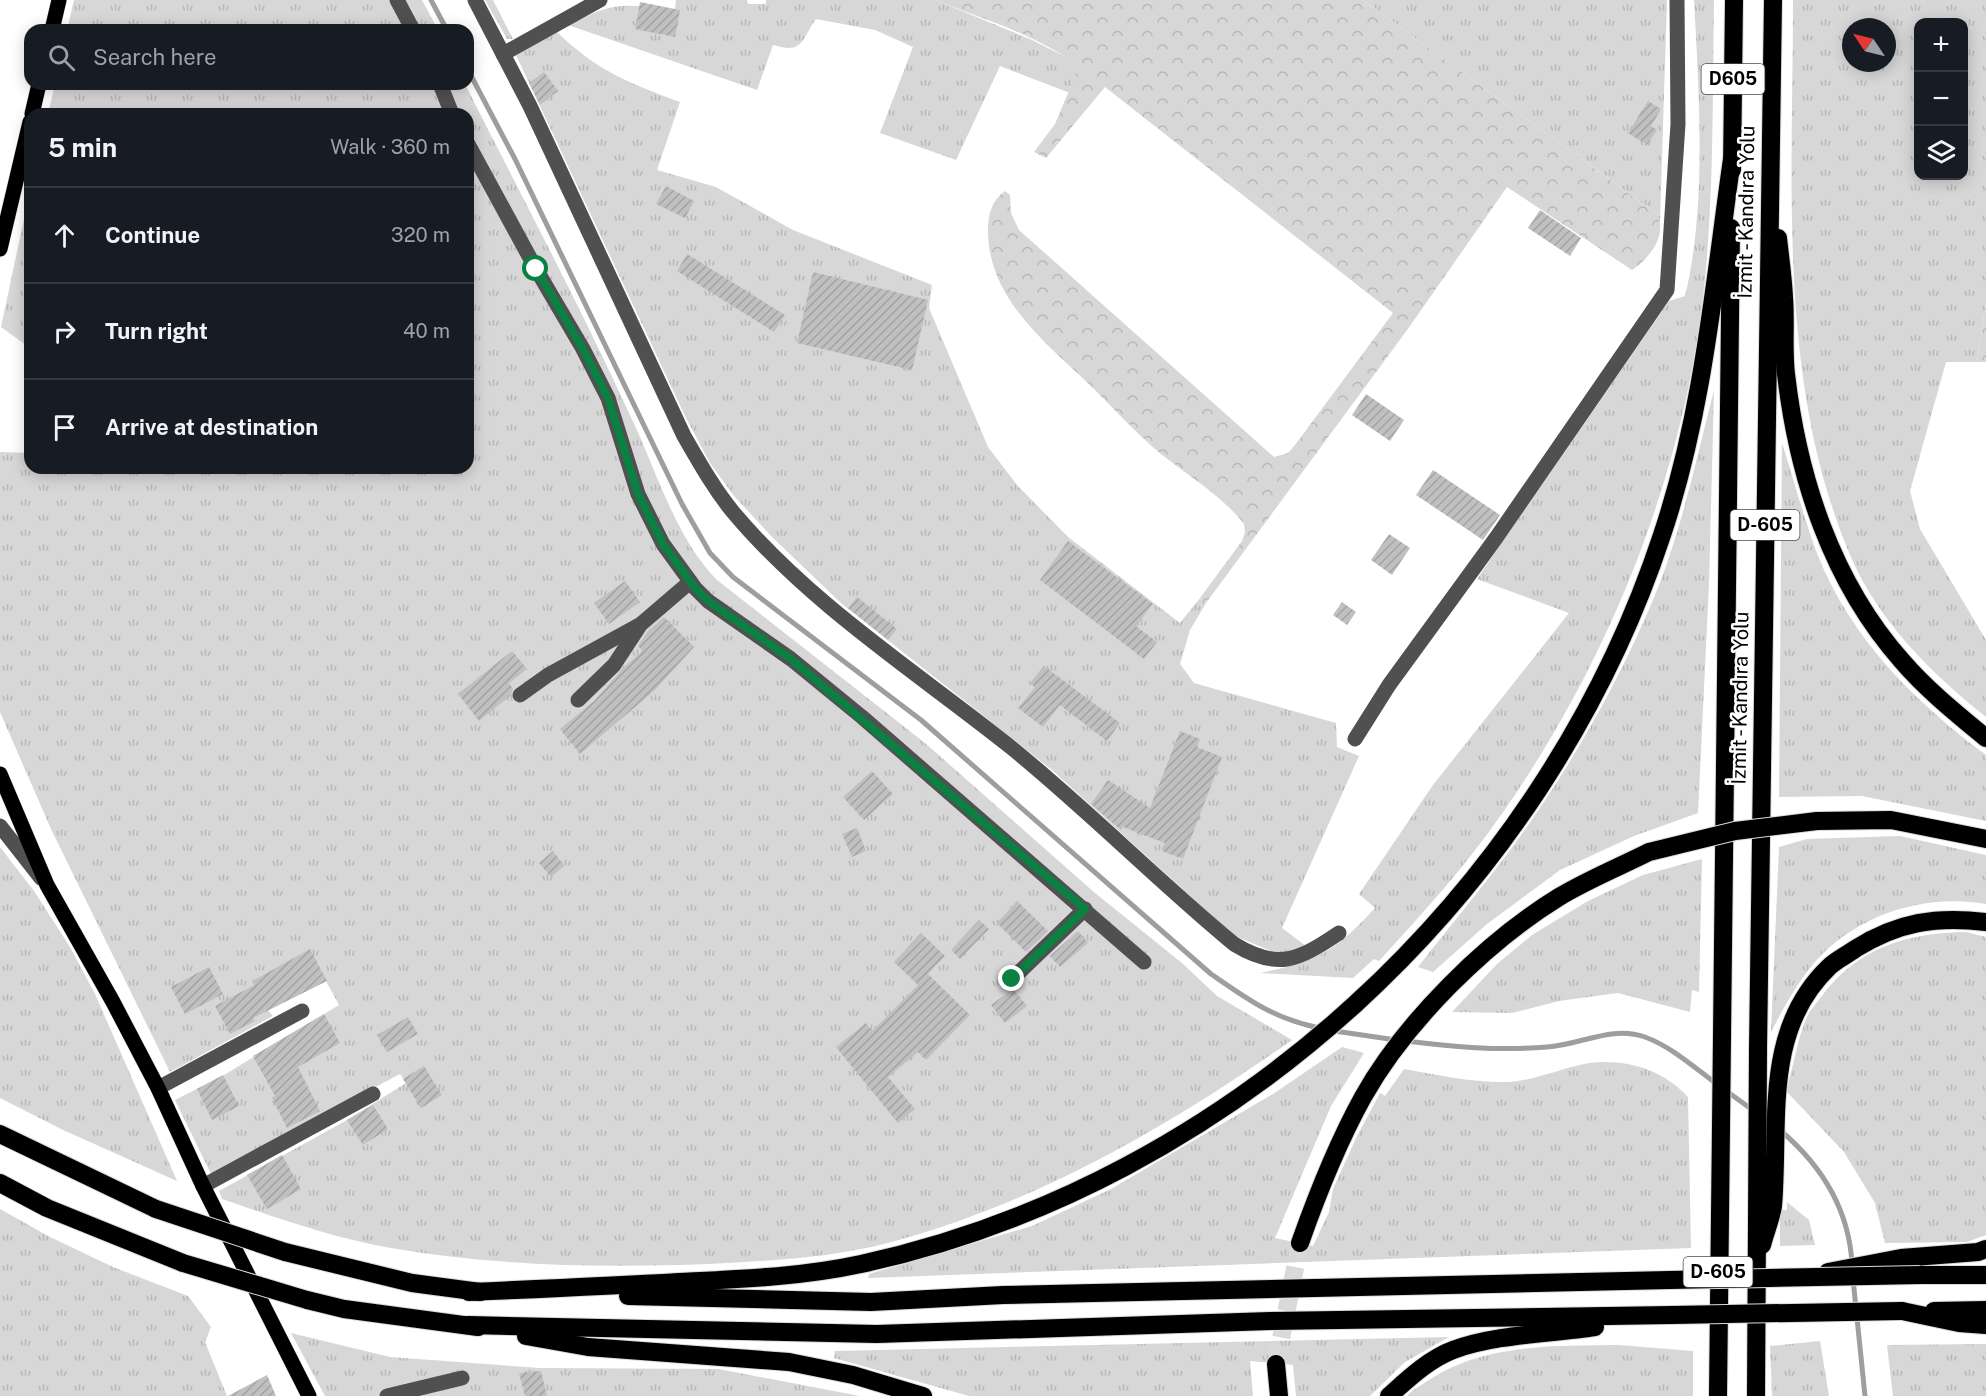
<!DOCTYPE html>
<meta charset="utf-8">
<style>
:root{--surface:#171b24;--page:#242831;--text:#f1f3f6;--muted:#9ea1a6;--line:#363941}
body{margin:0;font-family:"Public Sans",sans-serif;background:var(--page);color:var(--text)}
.controls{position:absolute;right:18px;top:18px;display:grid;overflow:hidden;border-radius:12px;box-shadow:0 3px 15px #0003}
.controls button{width:54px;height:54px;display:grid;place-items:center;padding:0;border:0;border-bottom:2px solid var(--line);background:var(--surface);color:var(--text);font:30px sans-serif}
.compass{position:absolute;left:1842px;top:18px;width:54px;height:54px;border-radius:50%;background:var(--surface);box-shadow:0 3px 15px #0003;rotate:305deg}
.stop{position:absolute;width:18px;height:18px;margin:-14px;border:4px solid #0b8043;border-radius:50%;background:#fff}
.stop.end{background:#0b8043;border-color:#fff;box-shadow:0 2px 6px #0008}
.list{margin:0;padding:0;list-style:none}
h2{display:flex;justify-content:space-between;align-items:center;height:78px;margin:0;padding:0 24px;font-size:26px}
h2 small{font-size:20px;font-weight:400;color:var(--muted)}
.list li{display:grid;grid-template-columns:39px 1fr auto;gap:18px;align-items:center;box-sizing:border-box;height:96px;padding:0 24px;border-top:2px solid var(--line)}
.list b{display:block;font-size:22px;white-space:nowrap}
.list em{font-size:20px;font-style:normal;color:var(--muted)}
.icon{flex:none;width:33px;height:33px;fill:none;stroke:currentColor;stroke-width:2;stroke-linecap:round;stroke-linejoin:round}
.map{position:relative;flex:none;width:1986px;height:1396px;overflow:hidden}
.search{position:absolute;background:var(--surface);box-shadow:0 3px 15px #0003;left:24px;top:24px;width:450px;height:66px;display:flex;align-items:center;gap:15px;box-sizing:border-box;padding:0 21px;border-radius:18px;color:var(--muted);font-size:22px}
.panel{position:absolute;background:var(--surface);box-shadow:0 3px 15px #0003;left:24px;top:108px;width:450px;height:366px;border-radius:18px}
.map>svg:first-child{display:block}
.grass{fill:url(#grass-tufts);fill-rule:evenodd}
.forest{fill:url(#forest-crowns)}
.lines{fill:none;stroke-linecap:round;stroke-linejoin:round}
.stream{stroke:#9e9e9e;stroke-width:5}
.building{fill:url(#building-hatch)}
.highway-tunnel{stroke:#d9d9d9;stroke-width:18;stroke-dasharray:18 9;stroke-linecap:butt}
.major-casing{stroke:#dbdbdb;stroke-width:16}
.highway-casing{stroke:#dbdbdb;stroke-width:20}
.minor{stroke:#505050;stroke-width:15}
.major{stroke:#000;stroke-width:15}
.highway{stroke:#000;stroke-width:18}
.highway-bridge-casing{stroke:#dbdbdb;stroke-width:20;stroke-linecap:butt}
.highway-bridge{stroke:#000;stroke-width:18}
.route{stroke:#0b8043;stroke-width:8}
.labels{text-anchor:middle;stroke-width:5;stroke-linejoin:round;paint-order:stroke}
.shield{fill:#fff;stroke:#4c4c4c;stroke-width:1.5}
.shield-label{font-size:18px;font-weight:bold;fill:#000}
.street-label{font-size:20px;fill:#000;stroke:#fff}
</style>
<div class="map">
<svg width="1986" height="1396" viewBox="0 0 1986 1396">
<defs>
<pattern id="grass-tufts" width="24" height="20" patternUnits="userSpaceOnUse" patternTransform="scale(1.5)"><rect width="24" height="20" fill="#d7d7d7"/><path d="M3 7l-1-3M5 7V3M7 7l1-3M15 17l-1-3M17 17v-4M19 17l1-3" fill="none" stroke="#b7b7b7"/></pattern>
<pattern id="forest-crowns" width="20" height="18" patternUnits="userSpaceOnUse" patternTransform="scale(1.5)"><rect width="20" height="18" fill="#d7d7d7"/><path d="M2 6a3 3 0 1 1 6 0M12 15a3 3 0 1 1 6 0" fill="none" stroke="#b7b7b7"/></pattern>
<pattern id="building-hatch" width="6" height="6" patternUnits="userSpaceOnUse" patternTransform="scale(1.5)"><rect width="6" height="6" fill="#c0c0c0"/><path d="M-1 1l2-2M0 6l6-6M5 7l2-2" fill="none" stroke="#a3a3a3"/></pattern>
</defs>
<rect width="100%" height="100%" fill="#fff"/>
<g class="grass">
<path d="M74 0H422L438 30H67Z"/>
<path d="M485 0H493L513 39H507Z"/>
<path d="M676 0H747L748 4H766V0H935L1030 39 1068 58 1080 67 1070 93 1000 66 956 160 880 133 913 47 875 30 816 19C800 42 803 54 773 45L757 90 568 25C617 0 621 5 675 9Z"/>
<path d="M1363 0H1667L1660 221 1657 214Z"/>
<path d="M1694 0H1714C1712 114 1715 229 1697 342 1669 510 1599 676 1501 815 1465 867 1422 914 1379 961L1374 959 1353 978 1260 973C1319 961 1334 952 1375 908L1359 894 1433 785 1569 613 1477 579 1669 301 1685 296C1707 207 1699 92 1694 0Z"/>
<path d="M1793 0H1986V302L1977 362H1946L1910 491 1920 529 1986 640V717C1932 674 1878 621 1850 555 1777 382 1793 184 1793 0ZM1918 22H1964V176H1918ZM1851 27H1887V63H1851Z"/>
<path d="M557 32C597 71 629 83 680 102L657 170 716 187 793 230 932 285 929 308 988 447 1017 485 1068 537 1180 623 1200 598 1202 603H1206L1190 630 1180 664 1194 683 1336 723 1337 747 1359 756 1282 928 1306 946 1288 953 1271 951 1233 935 1052 770 842 604 772 537 734 496 710 463 686 418 516 55Z"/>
<path d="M55 84H465C520 193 578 302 629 413 656 468 674 536 717 580L925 743 1095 893 1182 963 1217 996 1292 1040C1168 1127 1035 1204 888 1243 830 1258 768 1261 708 1264 603 1268 495 1266 391 1248 333 1238 277 1218 222 1199L219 1191 347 1120 406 1083 400 1074 211 1174 175 1100 224 1075 339 1005 326 981 268 1010 273 1016 170 1072 51 829 0 712V452L30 453V468H468V114H48Z"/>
<path d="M30 191V348L1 327Z"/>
<path d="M1714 390 1709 584 1698 813 1634 836 1560 870 1487 924 1433 972 1418 967C1457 917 1499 868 1535 815 1581 748 1621 676 1653 600 1681 533 1696 460 1714 390Z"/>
<path d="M1782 443C1794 480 1804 519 1818 556 1852 640 1915 702 1986 755V821L1862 796 1779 797Z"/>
<path d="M1900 836 1986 855V904C1925 893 1857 914 1815 962 1797 983 1784 1007 1771 1032L1779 847 1807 839Z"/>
<path d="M0 847 34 891 70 947 95 994 177 1181 61 1129 0 1098Z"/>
<path d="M1702 859 1699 992 1692 990 1690 1012 1618 993 1559 1001 1512 1013 1452 1012 1497 964 1532 935 1588 901 1643 875Z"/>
<path d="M1966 932 1986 937V1235L1967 1242 1885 1243 1875 1203 1844 1152 1786 1091C1793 1068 1797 1041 1806 1019 1809 1011 1816 1004 1821 997 1858 947 1907 933 1966 932Z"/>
<path d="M1342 1047 1364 1053 1331 1106 1275 1238 1313 1246 1329 1212 1333 1189 1357 1136 1380 1093 1385 1096 1404 1069C1438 1075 1474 1083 1509 1082 1536 1080 1562 1068 1589 1063 1626 1058 1664 1070 1688 1097L1691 1248 868 1278 869 1274 1032 1226 1111 1189 1273 1094Z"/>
<path d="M1787 1202 1809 1220 1815 1245 1780 1246V1210H1787Z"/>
<path d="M0 1209 50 1237 113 1267 188 1296 211 1327 205 1342 227 1396H0Z"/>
<path d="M291 1333 390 1357 540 1368 718 1369 860 1396H325Z"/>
<path d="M1449 1337 1405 1362 1370 1396H1296L1293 1365 1250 1361 1253 1396H969L834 1358 835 1351Z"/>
<path d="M1820 1341 1829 1396H1772L1770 1346Z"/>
<path d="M1986 1344V1396H1893L1887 1345Z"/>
<path d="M1619 1345 1693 1351V1396H1407C1413 1389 1422 1385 1429 1380 1485 1343 1555 1346 1619 1345Z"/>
</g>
<g class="forest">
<path d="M935 0H1363L1657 214C1668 235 1649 259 1632 270L1507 187 1410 326 1206 603H1202L1200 598 1242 541 1245 532 1244 524C1222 496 1189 476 1161 454 1138 435 1117 412 1096 391 1049 345 988 301 988 230 988 214 992 200 1005 191L1010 195 1011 213 1019 230 1274 457 1288 453 1295 445 1393 313 1105 87 1046 158 1034 152 1055 124 1079 67C1039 35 982 19 935 0Z"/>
<path d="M1986 302V362H1977Z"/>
</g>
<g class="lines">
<g class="stream">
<path d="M431 0 447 30"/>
<path d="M468 70 515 159 682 504 710 553 733 577 921 720 1211 974C1250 1001 1273 1018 1319 1028"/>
<path d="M1328 1030 1396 1040"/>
<path d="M1406 1041C1454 1047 1498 1051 1547 1047 1581 1045 1611 1025 1645 1037 1672 1047 1695 1068 1718 1085"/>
<path d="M1725 1090 1754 1111"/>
<path d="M1781 1131C1822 1166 1849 1209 1852 1264"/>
<path d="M1853 1279 1865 1396"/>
</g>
</g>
<g class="building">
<path d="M640 2 680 10 675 37 635 29Z"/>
<path d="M544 72 558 91 540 105 529 83Z"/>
<path d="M1648 101 1661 109 1651 126 1657 130 1647 145 1628 133Z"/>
<path d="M666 186 694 201 685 218 656 204Z"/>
<path d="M1540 210 1581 238 1570 256 1528 228Z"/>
<path d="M687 254 785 315 774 332 677 271Z"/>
<path d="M813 272 928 300 912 370 797 343Z"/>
<path d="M1366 394 1404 420 1390 441 1352 415Z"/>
<path d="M1433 470 1500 515 1483 540 1416 495Z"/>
<path d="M1389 534 1410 548 1392 575 1371 560Z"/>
<path d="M1068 541 1153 604 1136 626 1157 642 1144 659 1040 580Z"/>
<path d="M625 581 640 602 609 624 594 603Z"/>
<path d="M857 597 897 629 888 640 848 608Z"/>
<path d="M1342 602 1356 612 1347 625 1333 615Z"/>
<path d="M664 617 694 647 655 690 580 754 560 729 594 701 625 666 643 651 638 646 648 631Z"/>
<path d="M512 651 527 669 509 683 513 689 510 696 479 721 458 694Z"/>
<path d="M1044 666 1120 723 1107 741 1060 705 1043 727 1018 708 1035 687 1030 683Z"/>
<path d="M1180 731 1200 739 1197 747 1222 757 1183 859 1162 851 1165 843 1123 827 1121 830 1091 804 1108 780 1150 808Z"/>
<path d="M872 771 893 794 864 820 843 797Z"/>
<path d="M857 828 866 851 852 857 842 834Z"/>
<path d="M553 851 564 866 551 877 539 863Z"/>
<path d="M1017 901 1048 931 1026 952 997 923Z"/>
<path d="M979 920 989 929 960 959 951 950Z"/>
<path d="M1078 931 1088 943 1060 967 1050 956Z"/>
<path d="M921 933 945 956 928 974 970 1015 926 1060 918 1052 888 1077 915 1109 898 1123 836 1047 866 1023 872 1031 918 985 894 962Z"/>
<path d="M310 949 327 981 253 1018 255 1021 230 1034 215 1006 254 985 252 981Z"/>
<path d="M209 967 223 994 185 1014 171 987Z"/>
<path d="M1013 989 1027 1006 1005 1023 991 1005Z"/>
<path d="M324 1014 340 1043 298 1067 320 1111 287 1128 272 1098 275 1096 253 1056Z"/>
<path d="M408 1017 418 1034 387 1052 377 1035Z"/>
<path d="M424 1066 442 1095 421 1108 403 1079Z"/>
<path d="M223 1075 239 1106 212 1120 197 1089Z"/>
<path d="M373 1105 388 1129 363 1145 347 1120Z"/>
<path d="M282 1155 301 1189 267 1209 247 1175Z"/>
<path d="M541 1371 547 1396H525L519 1373Z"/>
<path d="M267 1375 276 1396H228Z"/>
</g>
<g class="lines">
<path class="highway-tunnel" d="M1276 1364 1300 1243"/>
<defs>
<g id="major">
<path d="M52 30 59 0"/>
<path d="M32 114 39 84"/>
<path d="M0 249 30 122"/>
<path d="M0 774 47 885 113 1002 158 1088 203 1186 309 1396"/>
</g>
<g id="highway">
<path d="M1732 170 1734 0"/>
<path d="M1778 238C1780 257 1783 277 1784 297 1786 322 1783 349 1786 374 1798 478 1832 582 1902 661 1927 690 1957 714 1986 738"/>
<path d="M1817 821 1891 820 1986 839"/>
<path d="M0 1134 156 1209"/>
<path d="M0 1183 47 1208 183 1263"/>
<path d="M1300 1243C1318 1192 1337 1144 1363 1097 1405 1022 1486 942 1559 897 1587 880 1619 867 1649 852"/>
<path d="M1762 1245C1765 1233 1771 1219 1773 1206 1780 1123 1762 1031 1829 967 1836 960 1847 955 1855 949 1898 922 1936 916 1986 922"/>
<path d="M285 1252 412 1283 480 1292"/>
<path d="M1828 1272 1901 1258 1978 1252 1986 1249"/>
<path d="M1920 1275H1986"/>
<path d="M469 1292C539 1289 609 1286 679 1282 740 1279 801 1277 861 1264 1230 1184 1544 893 1662 535 1703 413 1714 285 1732 159"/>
<path d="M628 1296 871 1302 1003 1295 1670 1280"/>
<path d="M307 1300 344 1309 478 1327"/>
<path d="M1902 1311 1959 1323 1986 1325"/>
<path d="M1934 1311 1986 1310"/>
<path d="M468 1325 877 1334 1270 1321 1672 1315"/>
<path d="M526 1336 588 1347 789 1362 853 1375 923 1396"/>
<path d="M1276 1364 1279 1396"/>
<path d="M1389 1396C1408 1379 1429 1359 1453 1350 1497 1334 1549 1334 1595 1327"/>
<path d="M1718 1396 1731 228"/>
<path d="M1756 1396 1758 1049 1773 0"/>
</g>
</defs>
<use href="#major" class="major-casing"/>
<use href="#highway" class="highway-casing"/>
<g class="minor">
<path d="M397 0 413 30"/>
<path d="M475 0 530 106 684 436C699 462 714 489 733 512 811 605 918 673 1013 749 1089 811 1158 881 1234 944 1278 971 1299 960 1339 933"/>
<path d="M503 54 600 0"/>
<path d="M440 84 452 114"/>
<path d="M468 144 536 269 583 349 608 398 638 494 663 544 695 588 708 601 791 659 862 717 1144 962"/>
<path d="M520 695 548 675 641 624 690 582"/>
<path d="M578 700 614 665 639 627"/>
<path d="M1355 739 1389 685 1496 538 1667 290 1678 124 1677 0"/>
<path d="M0 826 41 878"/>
<path d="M1012 979 1085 909"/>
<path d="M158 1088 302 1011"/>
<path d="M203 1186 373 1094"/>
<path d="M387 1396 462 1378"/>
</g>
<use href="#major" class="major"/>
<use href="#highway" class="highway"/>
<defs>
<g id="highway-bridge">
<path d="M1649 852 1735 831 1817 821"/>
<path d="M156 1209 285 1252"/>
<path d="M183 1263 307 1300"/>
<path d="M1670 1280 1920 1275"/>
<path d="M1672 1315 1902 1311"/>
</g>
</defs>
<use href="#highway-bridge" class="highway-bridge-casing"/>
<use href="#highway-bridge" class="highway-bridge"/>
</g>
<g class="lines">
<path class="route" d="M536 269 583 349 608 398 638 494 663 544 695 588 708 601 791 659 1085 909 1012 979"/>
</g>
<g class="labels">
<g class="shield">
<rect x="1701.5" y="64" width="63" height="30" rx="4.5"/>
<rect x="1730.5" y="510" width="69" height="30" rx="4.5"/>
<rect x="1683.5" y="1257" width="69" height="30" rx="4.5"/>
</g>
<g class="shield-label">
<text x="1733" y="85">D605</text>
<text x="1765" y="531">D-605</text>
<text x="1718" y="1278">D-605</text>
</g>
<g class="street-label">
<text transform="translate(1746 212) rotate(-89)" y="7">İzmit - Kandıra Yolu</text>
<text transform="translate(1740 698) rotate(-89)" y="7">İzmit - Kandıra Yolu</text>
</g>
</g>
</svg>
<div class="controls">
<button>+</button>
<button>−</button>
<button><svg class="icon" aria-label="layers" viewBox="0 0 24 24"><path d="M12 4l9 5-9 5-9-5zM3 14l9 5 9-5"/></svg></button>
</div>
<svg class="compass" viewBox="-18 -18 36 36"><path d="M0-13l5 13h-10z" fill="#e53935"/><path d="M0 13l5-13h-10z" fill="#9ea1a6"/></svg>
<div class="stop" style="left:536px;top:269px"></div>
<div class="stop end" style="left:1012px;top:979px"></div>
<div class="search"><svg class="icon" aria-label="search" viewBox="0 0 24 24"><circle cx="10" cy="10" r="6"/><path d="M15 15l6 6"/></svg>Search here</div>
<section class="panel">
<h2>5 min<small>Walk · 360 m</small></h2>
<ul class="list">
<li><svg class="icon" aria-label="ahead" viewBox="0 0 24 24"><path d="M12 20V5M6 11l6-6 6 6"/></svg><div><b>Continue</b></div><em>320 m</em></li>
<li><svg class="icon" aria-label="right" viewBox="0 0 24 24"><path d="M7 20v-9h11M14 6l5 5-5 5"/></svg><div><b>Turn right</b></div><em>40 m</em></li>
<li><svg class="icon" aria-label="arrive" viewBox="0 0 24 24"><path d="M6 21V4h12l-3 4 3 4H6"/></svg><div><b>Arrive at destination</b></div></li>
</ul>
</section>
</div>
